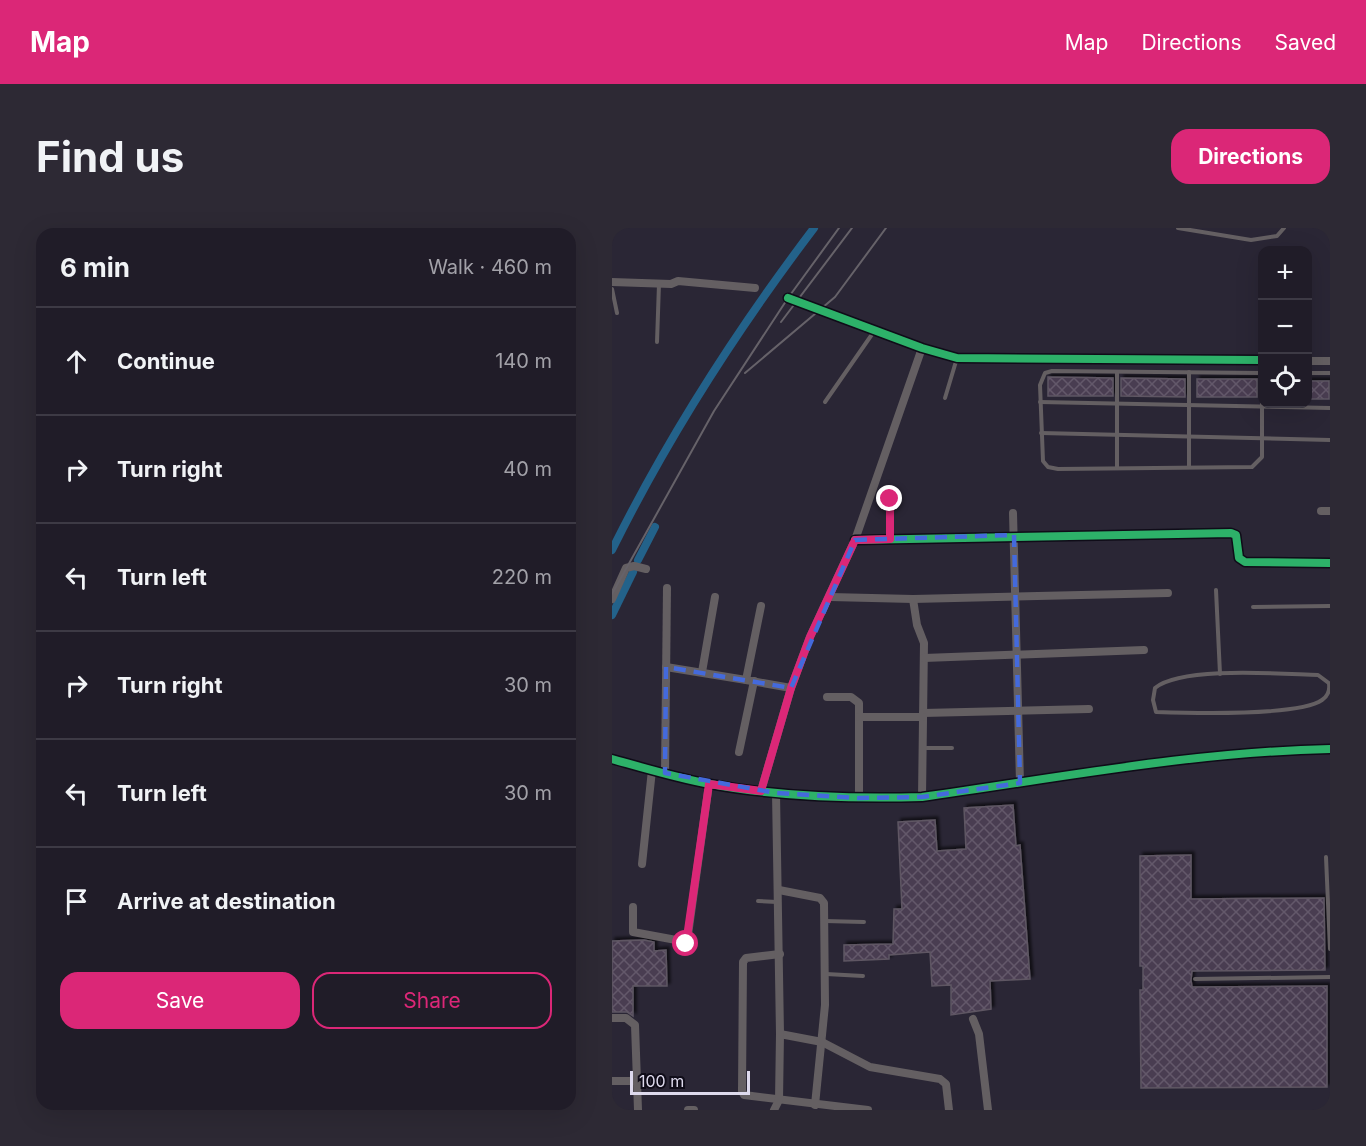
<!DOCTYPE html>
<meta charset="utf-8">
<style>
:root{--surface:#201c28;--page:#2d2934;--text:#f1f3f6;--muted:#a2a1a8;--line:#3d3a45;--accent:#db2777}
body{margin:0;font-family:Inter,sans-serif;background:var(--page);color:var(--text)}
.controls{position:absolute;right:18px;top:18px;display:grid;overflow:hidden;border-radius:12px;box-shadow:0 6px 24px #0002}
.controls button{width:54px;height:54px;display:grid;place-items:center;padding:0;border:0;border-bottom:2px solid var(--line);background:var(--surface);color:var(--text);font:30px sans-serif}
.scale{position:absolute;left:18px;bottom:15px;width:120px;box-sizing:border-box;padding-left:6px;border:3px solid #dedaed;border-top:0;font-size:16px;line-height:21px;white-space:nowrap;color:#dedaed;-webkit-text-stroke:4px #0f0c18;paint-order:stroke}
.stop{position:absolute;width:18px;height:18px;margin:-14px;border:4px solid #db2777;border-radius:50%;background:#fff}
.stop.end{background:#db2777;border-color:#fff;box-shadow:0 2px 6px #0008}
.list{margin:0;padding:0;list-style:none}
h2{display:flex;justify-content:space-between;align-items:center;height:78px;margin:0;padding:0 24px;font-size:26px}
h2 small{font-size:20px;font-weight:400;color:var(--muted)}
.list li{display:grid;grid-template-columns:39px 1fr auto;gap:18px;align-items:center;box-sizing:border-box;height:108px;padding:0 24px;border-top:2px solid var(--line)}
.list b{display:block;font-size:22px;white-space:nowrap}
.list em{font-size:20px;font-style:normal;color:var(--muted)}
.actions{display:flex;gap:12px;padding:18px 24px}
.actions a{flex:1;padding:14px 0;border:2px solid var(--accent);border-radius:18px;text-align:center;font-size:21px;color:var(--accent)}
.actions .main{background:var(--accent);color:#fff}
.icon{flex:none;width:33px;height:33px;fill:none;stroke:currentColor;stroke-width:2;stroke-linecap:round;stroke-linejoin:round}
.map{position:relative;flex:none;width:718px;height:882px;overflow:hidden;border-radius:18px}
header{display:flex;align-items:center;gap:36px;box-sizing:border-box;height:84px;padding:0 30px;background:var(--accent);color:#fff}
header strong{font-size:28px}
nav{display:flex;gap:33px;margin-inline-start:auto;font-size:21px}
.intro{display:flex;align-items:center;justify-content:space-between;box-sizing:border-box;height:144px;padding:0 36px}
h1{margin:0;font-size:42px}
.button{padding:15px 27px;border-radius:18px;background:var(--accent);color:#fff;font-size:21px;font-weight:700}
main{display:flex;gap:36px;padding:0 36px}
aside{flex:1;background:var(--surface);border-radius:18px;box-shadow:0 6px 24px #0002}
.map>svg:first-child{display:block}
.lines{fill:none;stroke-linecap:round;stroke-linejoin:round}
.canal{stroke:#23628a;stroke-width:8}
.building{fill:url(#building-cross-hatch);stroke:#5e5763;stroke-width:1.5;filter:url(#shadow)}
.service{stroke:#645f62;stroke-width:4}
.minor{stroke:#645f62;stroke-width:8}
.tertiary{stroke:#645f62;stroke-width:9}
.rail{stroke:#666269;stroke-width:2}
.cycleway-casing{stroke:#0f0c18;stroke-width:11}
.cycleway{stroke:#2db169;stroke-width:8}
.route{stroke:#db2777;stroke-width:8}
.marked{fill:none;stroke:#446adc;stroke-width:4.5;stroke-dasharray:12 8;stroke-linejoin:round}
</style>
<header>
<strong>Map</strong>
<nav><a>Map</a><a>Directions</a><a>Saved</a></nav>
</header>
<div class="intro"><h1>Find us</h1><a class="button">Directions</a></div>
<main>
<aside>
<h2>6 min<small>Walk · 460 m</small></h2>
<ul class="list">
<li><svg class="icon" aria-label="ahead" viewBox="0 0 24 24"><path d="M12 20V5M6 11l6-6 6 6"/></svg><div><b>Continue</b></div><em>140 m</em></li>
<li><svg class="icon" aria-label="right" viewBox="0 0 24 24"><path d="M7 20v-9h11M14 6l5 5-5 5"/></svg><div><b>Turn right</b></div><em>40 m</em></li>
<li><svg class="icon" aria-label="left" viewBox="0 0 24 24"><path d="M17 20v-9H6M10 6l-5 5 5 5"/></svg><div><b>Turn left</b></div><em>220 m</em></li>
<li><svg class="icon" aria-label="right" viewBox="0 0 24 24"><path d="M7 20v-9h11M14 6l5 5-5 5"/></svg><div><b>Turn right</b></div><em>30 m</em></li>
<li><svg class="icon" aria-label="left" viewBox="0 0 24 24"><path d="M17 20v-9H6M10 6l-5 5 5 5"/></svg><div><b>Turn left</b></div><em>30 m</em></li>
<li><svg class="icon" aria-label="arrive" viewBox="0 0 24 24"><path d="M6 21V4h12l-3 4 3 4H6"/></svg><div><b>Arrive at destination</b></div></li>
</ul>
<div class="actions"><a class="main">Save</a><a>Share</a></div>
</aside>
<div class="map">
<svg width="718" height="882" viewBox="0 0 718 882">
<defs>
<pattern id="building-cross-hatch" width="8" height="8" patternUnits="userSpaceOnUse" patternTransform="scale(1.5)"><rect width="8" height="8" fill="#4a3e51"/><path d="M0 0l8 8M0 8l8-8" fill="none" stroke="#64596a"/></pattern>
<filter id="shadow"><feDropShadow dx="3" dy="-3" stdDeviation="1.5" flood-color="#0009"/></filter>
</defs>
<rect width="100%" height="100%" fill="#2a2635"/>
<g class="lines">
<g class="canal">
<path d="M0 322C55 211 127 99 202 0"/>
<path d="M26 332 43 299"/>
<path d="M0 387 21 344"/>
</g>
</g>
<g class="building">
<path d="M436 149 501 150V168H436Z"/>
<path d="M509 150 573 151V169L509 168Z"/>
<rect x="585" y="151" width="60" height="18"/>
<rect x="696" y="153" width="21" height="18"/>
<path d="M401 577 404 618 408 617 418 751 378 753 379 781 339 787V757L320 758 318 724 277 727V731L232 733V717L281 716 282 681H290L286 594 323 592 325 623 354 621 352 580Z"/>
<path d="M579 627V671L712 670 713 742 580 743 579 752 580 759 715 758V859L529 860 528 762H531V738H528V628Z"/>
<path d="M32 712 42 714V723L54 722 55 758H21V788L15 784H0V713Z"/>
</g>
<g class="lines">
<g class="service">
<path d="M566 0 639 12 665 8 672 0"/>
<path d="M0 61 5 85"/>
<path d="M45 114 47 56"/>
<path d="M577 144V239"/>
<path d="M650 145V229L640 239 446 241 436 239 431 233 428 157 433 145 440 143 650 145"/>
<path d="M696 145H718"/>
<path d="M333 170 345 130"/>
<path d="M213 174 263 102"/>
<path d="M428 174 718 180"/>
<path d="M429 205 718 212"/>
<path d="M505 240V144"/>
<path d="M277 311 278 271"/>
<path d="M604 362 608 446"/>
<path d="M641 379 718 378"/>
<path d="M717 456C718 463 716 468 710 472 687 488 576 485 544 484L541 472 543 460C570 438 669 446 706 447L718 456"/>
<path d="M311 520H340"/>
<path d="M714 629 718 721"/>
<path d="M146 673 165 674"/>
<path d="M213 693 252 694"/>
<path d="M214 746 251 748"/>
<path d="M583 751 718 749"/>
</g>
<g class="minor">
<path d="M0 54 59 56 66 53 143 60"/>
<path d="M176 70 310 120 345 130 650 132"/>
<path d="M696 133H718"/>
<path d="M709 283H718"/>
<path d="M401 285 408 555"/>
<path d="M243 312 619 305 624 307 627 330 633 334 718 335"/>
<path d="M218 369 301 371 556 365"/>
<path d="M0 371 14 340 22 338 34 341"/>
<path d="M301 371 305 397 312 415 310 569"/>
<path d="M149 378 134 452 179 460"/>
<path d="M312 430 532 422"/>
<path d="M54 439 134 452"/>
<path d="M90 444 103 369"/>
<path d="M215 469H239L247 475V570"/>
<path d="M311 485 477 481"/>
<path d="M247 489H311"/>
<path d="M127 524 142 453"/>
<path d="M53 545 55 360"/>
<path d="M149 563 179 460 198 409 243 312 310 120"/>
<path d="M30 636 40 542"/>
<path d="M167 662 208 670 212 675 213 777 203 877"/>
<path d="M21 679V704L75 714 97 556"/>
<path d="M168 726 134 730 131 734 130 863 132 867 256 882"/>
<path d="M0 790H14L23 797 26 882"/>
<path d="M361 791 367 806 376 882"/>
<path d="M168 806 210 814 258 839 328 851 334 856 337 882"/>
<path d="M0 853H26"/>
<path d="M76 882H82"/>
<path d="M162 882 167 872 168 806 164 565"/>
</g>
<path class="tertiary" d="M0 531C32 540 65 550 98 556 168 569 239 571 310 569 446 550 580 524 718 521"/>
<g class="rail">
<path d="M169 94 240 0"/>
<path d="M133 145 223 69 274 0"/>
<path d="M0 366 102 183 176 70 227 0"/>
</g>
<defs>
<g id="cycleway">
<path d="M176 70 310 120 345 130 650 132"/>
<path d="M243 312 619 305 624 307 627 330 633 334 718 335"/>
<path d="M0 531C32 540 65 550 98 556 168 569 239 571 310 569 446 550 580 524 718 521"/>
</g>
</defs>
<use href="#cycleway" class="cycleway-casing"/>
<use href="#cycleway" class="cycleway"/>
</g>
<g class="lines">
<path class="route" d="M74 716 97 556 149 563 179 460 198 409 243 312 278 311V271"/>
</g>
<path class="marked" d="M402 307 408 555 310 569 247 570 164 565 53 545 54 439 179 460 243 312Z"/>
</svg>
<div class="controls">
<button>+</button>
<button>−</button>
<button><svg class="icon" aria-label="locate" viewBox="0 0 24 24"><circle cx="12" cy="12" r="6"/><path d="M12 2v4M12 18v4M2 12h4M18 12h4"/></svg></button>
</div>
<div class="scale">100 m</div>
<div class="stop" style="left:74px;top:716px"></div>
<div class="stop end" style="left:278px;top:271px"></div>
</div>
</main>
